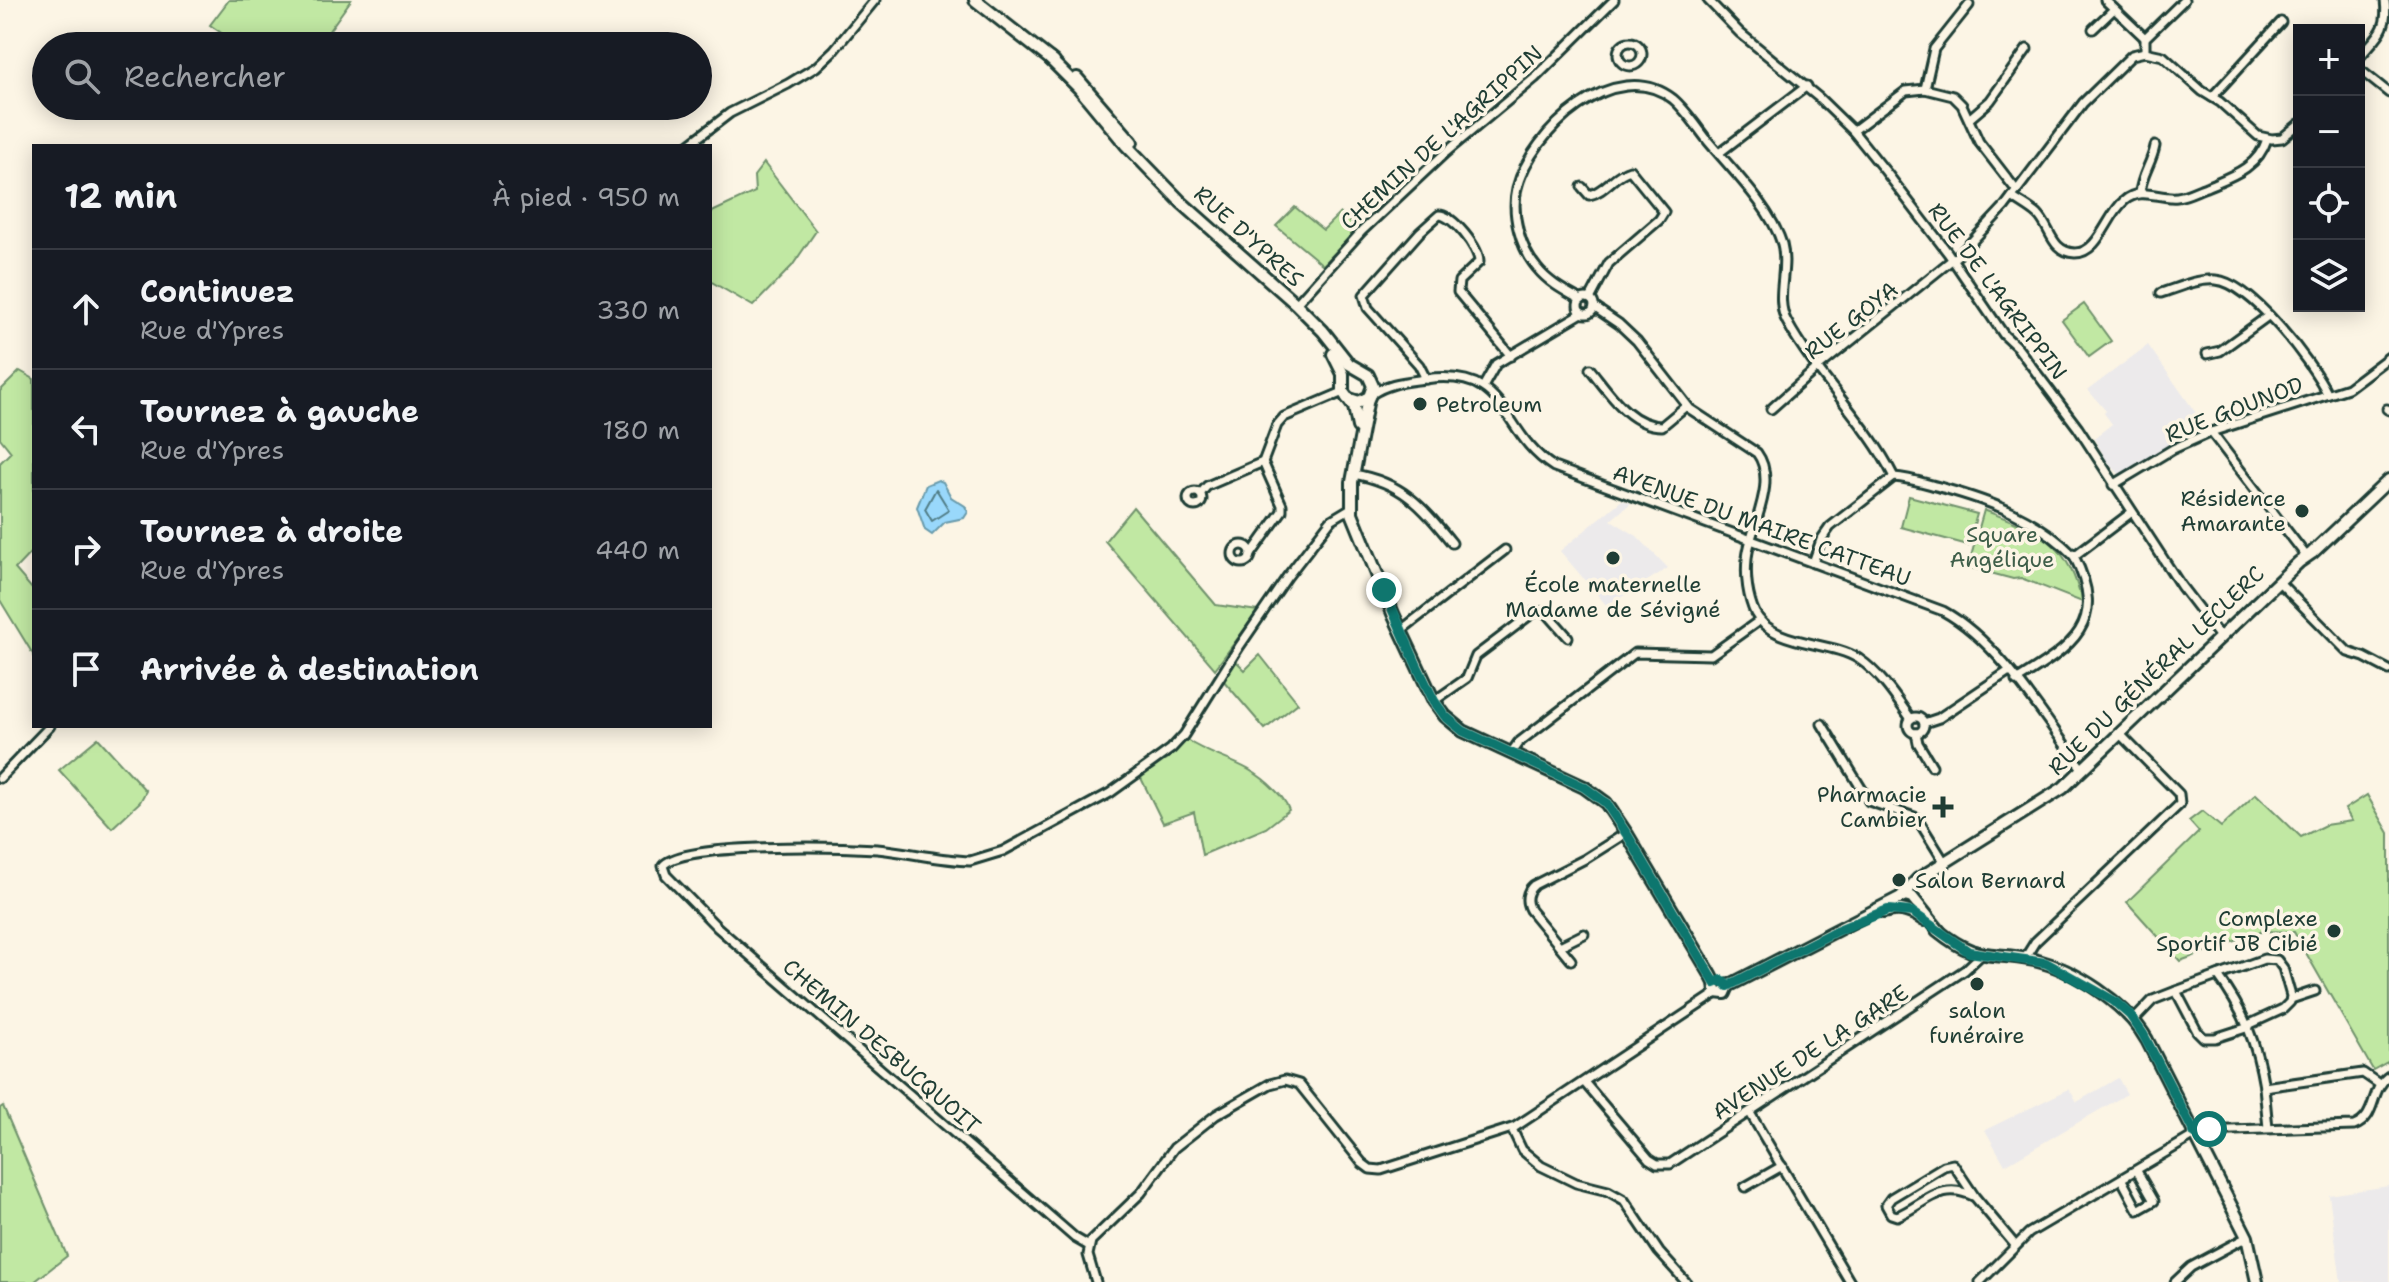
<!DOCTYPE html>
<html lang="fr">
<meta charset="utf-8">
<style>
:root{--surface:#171b24;--page:#20242c;--text:#f1f3f6;--muted:#9ea1a6;--line:#363941}
body{margin:0;font-family:"Shantell Sans",sans-serif;background:var(--page);color:var(--text)}
.controls{position:absolute;right:24px;top:24px;display:grid;overflow:hidden;border-radius:0px;box-shadow:0 4px 20px #0003}
.controls button{width:72px;height:72px;display:grid;place-items:center;padding:0;border:0;border-bottom:2px solid var(--line);background:var(--surface);color:var(--text);font:40px sans-serif}
.stop{position:absolute;width:24px;height:24px;margin:-18px;border:6px solid #0f766e;border-radius:50%;background:#fff}
.stop.end{background:#0f766e;border-color:#fff;box-shadow:0 2px 8px #0008}
.list{margin:0;padding:0;list-style:none}
h2{display:flex;justify-content:space-between;align-items:center;height:104px;margin:0;padding:0 32px;font-size:34px}
h2 small{font-size:26px;font-weight:400;color:var(--muted)}
.list li{display:grid;grid-template-columns:52px 1fr auto;gap:24px;align-items:center;box-sizing:border-box;height:120px;padding:0 32px;border-top:2px solid var(--line)}
.list b{display:block;font-size:30px;white-space:nowrap}
.list p{margin:0;font-size:26px;white-space:nowrap;color:var(--muted)}
.list em{font-size:26px;font-style:normal;color:var(--muted)}
.icon{flex:none;width:44px;height:44px;fill:none;stroke:currentColor;stroke-width:2;stroke-linecap:round;stroke-linejoin:round}
.map{position:relative;flex:none;width:2389px;height:1282px;overflow:hidden}
.search{position:absolute;background:var(--surface);box-shadow:0 4px 20px #0003;left:32px;top:32px;width:680px;height:88px;display:flex;align-items:center;gap:20px;box-sizing:border-box;padding:0 28px;border-radius:44px;color:var(--muted);font-size:30px}
.panel{position:absolute;background:var(--surface);box-shadow:0 4px 20px #0003;left:32px;top:144px;width:680px;height:584px;border-radius:0px}
.map>svg:first-child{display:block}
.built{fill:#eceaeb}
.green{fill:#c1e8a3;stroke:#70926c;stroke-width:2}
.water{fill:#99d8fb;stroke:#689aab;stroke-width:2}
.lines{fill:none;stroke-linecap:round;stroke-linejoin:round}
.shore{stroke:#507b84;stroke-width:2}
.street-casing{stroke:#1f3d34;stroke-width:13}
.secondary-casing{stroke:#1f3d34;stroke-width:16}
.street{stroke:#fcf5e5;stroke-width:7}
.secondary{stroke:#fcf5e5;stroke-width:10}
.route{stroke:#0f766e;stroke-width:10}
.poi-dot{fill:#1f3d34;stroke:#fcf5e5;stroke-width:3}
.labels{text-anchor:middle;stroke-width:7;stroke-linejoin:round;paint-order:stroke}
.street-label{font-size:22px;fill:#1f3d34;stroke:#fcf5e5}
.poi-label{font-size:22px;fill:#1f3d34;stroke:#fcf5e5;text-anchor:end}
.park-label{font-size:22px;fill:#3f5f4a;stroke:#fcf5e5}
</style>
<div class="map">
<svg width="2389" height="1282" viewBox="0 0 2389 1282">
<rect width="100%" height="100%" fill="#fcf5e5"/>
<filter id="ink" filterUnits="userSpaceOnUse"><feTurbulence type="fractalNoise" baseFrequency=".0125" numOctaves="2"/><feDisplacementMap in="SourceGraphic" scale="16" xChannelSelector="R" yChannelSelector="G"/><feConvolveMatrix kernelMatrix="1 2 1 2 8 2 1 2 1" color-interpolation-filters="sRGB"/></filter>
<g filter="url(#ink)">
<g class="built">
<path d="M2148 345 2207 429 2172 445 2120 475 2107 461 2094 438 2112 424 2104 413 2106 411 2088 390Z"/>
<path d="M1622 500 1631 503 1611 520 1637 536 1668 568 1607 606 1560 551Z"/>
<path d="M2118 1078 2127 1094 2005 1165 1985 1130 2069 1089 2077 1102Z"/>
<path d="M2389 1186V1282H2341L2329 1195Z"/>
</g>
<g class="green">
<path d="M229 0H351L318 46H240L210 25Z"/>
<path d="M764 163 816 231 792 266 753 306 710 281V213L755 192 754 176Z"/>
<path d="M1295 207 1323 230 1340 213 1358 229 1323 265 1276 226Z"/>
<path d="M2084 304 2111 341 2089 357 2062 320Z"/>
<path d="M20 371 34 379V549L15 569 34 591V656L0 600V463L11 452 0 438V391Z"/>
<path d="M1909 496 1977 514 1968 545 1901 527Z"/>
<path d="M1133 507 1216 605 1258 611 1215 669 1105 541Z"/>
<path d="M1984 510C2032 529 2064 537 2079 591L2084 594 2082 602 2021 578 2013 579 1968 567Z"/>
<path d="M1260 655 1298 703 1265 729 1223 680 1234 659 1245 670Z"/>
<path d="M98 738 146 791 140 802 112 828 59 770Z"/>
<path d="M1185 739C1216 760 1246 760 1274 789 1281 796 1286 801 1289 810L1266 828 1202 855 1194 812 1163 823 1139 774Z"/>
<path d="M2256 794 2301 837 2325 825 2352 821 2345 809 2367 795 2389 833V1061L2373 1070 2294 932 2263 931 2180 961 2127 902 2199 832 2189 821 2202 811 2221 827Z"/>
<path d="M3 1106 67 1256 34 1282H0V1108Z"/>
</g>
<path class="water" d="M938 480 943 482 951 497 965 506 968 512 964 518 945 522 932 535 925 530 917 507 926 485Z"/>
<g class="lines">
<path class="shore" d="M936 489 949 510 932 521 925 509Z"/>
<defs>
<g id="street">
<path d="M1708 0 1740 33 1818 97 1853 131 1886 172 1948 253 2004 335 2017 347 2078 428 2181 586 2220 637"/>
<path d="M2105 0 2145 38"/>
<path d="M2093 29 2114 9"/>
<circle cx="1630" cy="54" r="12"/>
<path d="M2145 52V38L2184 0"/>
<path d="M2359 58C2377 35 2389 32 2385 0"/>
<path d="M2359 69 2389 93"/>
<path d="M1925 89 1934 49 1969 5"/>
<path d="M2212 97 2281 22"/>
<path d="M1969 119 1990 101 2027 49"/>
<path d="M1853 131 1906 91 1925 89 1953 96 1962 105 1979 142 2017 191"/>
<path d="M687 146 730 113 788 84 816 67 834 50 875 0"/>
<path d="M1719 153 1807 86"/>
<path d="M1582 187 1589 195C1605 192 1614 174 1630 170L1664 212 1659 220 1609 263 1590 299"/>
<path d="M2140 193C2141 176 2152 163 2155 146"/>
<path d="M2012 197C2020 203 2030 208 2038 215 2051 228 2051 252 2075 253 2099 253 2107 215 2124 201 2141 186 2158 199 2177 197 2187 196 2197 190 2206 187 2232 176 2258 168 2267 139"/>
<path d="M2161 293C2177 288 2198 278 2216 280 2251 283 2312 362 2327 393"/>
<circle cx="1586" cy="306" r="8"/>
<path d="M1581 300C1565 291 1549 283 1537 268 1520 248 1511 214 1517 188 1531 132 1615 54 1673 99 1686 110 1697 127 1708 141 1732 170 1771 208 1782 244 1789 270 1774 298 1787 322 1817 377 1866 421 1894 477 1910 478 1927 484 1943 488 1993 502 2037 518 2074 556L2132 512"/>
<path d="M1296 304 1362 231 1445 153 1535 78 1614 0"/>
<path d="M1594 307 1619 324 1637 341 1690 409 1757 453C1779 483 1749 528 1747 559 1745 577 1748 598 1755 613 1773 647 1829 640 1859 659 1881 674 1896 698 1911 719"/>
<path d="M2207 354 2220 351 2268 316"/>
<path d="M1590 369C1608 391 1629 426 1662 426L1686 406"/>
<path d="M1426 379 1419 365 1368 308 1364 295 1420 232 1439 215C1453 215 1479 248 1479 262L1459 281 1458 292 1511 356"/>
<path d="M1483 387 1496 364 1582 313"/>
<path d="M1372 394C1388 383 1405 382 1425 379 1512 367 1498 432 1554 467L1943 611C2000 642 2044 718 2083 770"/>
<path d="M1771 409 1816 369 1963 251 2005 206 2083 103 2132 55 2145 52 2163 56 2202 91 2220 102 2258 136 2272 139 2282 138 2299 124"/>
<path d="M2387 409 2389 410"/>
<path d="M2211 432 2307 557"/>
<path d="M1353 474C1402 482 1422 506 1452 543"/>
<path d="M2113 485 2173 449 2211 432 2348 388 2389 357"/>
<circle cx="1195" cy="499" r="7"/>
<path d="M1200 494 1207 486 1263 462 1277 425 1284 417 1343 392"/>
<circle cx="1242" cy="554" r="9"/>
<path d="M1250 556 1282 511V505L1263 462"/>
<path d="M1813 563 1821 540 1830 527 1894 477"/>
<path d="M2279 582 2348 652 2364 657 2389 670"/>
<path d="M1400 631 1505 550"/>
<path d="M2016 681C2071 647 2109 625 2074 556"/>
<path d="M1434 701 1467 678 1476 656 1534 612H1546L1568 637"/>
<circle cx="1916" cy="725" r="8"/>
<path d="M1924 723 1939 718 2009 671"/>
<path d="M1822 724 1869 801 1917 818 1945 863"/>
<path d="M1916 733 1918 743 1932 766"/>
<path d="M1511 753 1518 743 1635 653 1711 655 1760 620"/>
<path d="M0 778 50 726"/>
<path d="M1560 946 1584 934"/>
<path d="M2025 958 2035 942 2180 804 2179 794 2120 734"/>
<path d="M1571 960 1530 910C1525 901 1526 892 1534 885L1585 859 1626 833"/>
<path d="M2218 976C2244 1011 2257 1044 2264 1087"/>
<path d="M2176 991 2264 959 2277 960 2283 968 2291 996 2290 1002 2283 1009 2248 1025"/>
<path d="M2291 999 2315 991"/>
<path d="M2134 1020 2153 1000 2176 991 2197 1031 2204 1038H2215L2249 1027"/>
<path d="M1584 1082 1649 1159 1657 1164H1670L1965 970 1981 955"/>
<path d="M1750 1113 1850 1282"/>
<path d="M2268 1128 2264 1087 2363 1073 2379 1084"/>
<path d="M1512 1129 1522 1150 1541 1166 1576 1183 1608 1191 1624 1200 1659 1252 1686 1282"/>
<path d="M2122 1180 2138 1210 2154 1201 2137 1171"/>
<path d="M1745 1187 1782 1166"/>
<path d="M1975 1197C1941 1179 1926 1204 1897 1216L1891 1214 1886 1205 1891 1198 1944 1166 1953 1164 1975 1197 2015 1245"/>
<path d="M1089 1246 1075 1238 717 927 666 875 663 866C680 842 843 847 877 849 908 852 939 860 970 861L1003 851 1110 793 1171 749 1184 735 1239 647 1287 577 1331 520 1351 508"/>
<path d="M1096 1282 1088 1255 1091 1241 1141 1193 1174 1148 1216 1115 1270 1084 1285 1080 1299 1084 1362 1163 1370 1169 1381 1170 1515 1127 1717 993"/>
<path d="M1980 1282 2029 1233 2202 1131 2354 1126C2378 1117 2369 1089 2389 1076"/>
<path d="M2175 1282 2191 1267 2247 1237"/>
</g>
<g id="secondary">
<path d="M975 0 1054 62"/>
<path d="M1050 59 1079 88 1126 145 1181 202 1296 304 1323 331 1349 364 1368 375 1373 386 1369 397 1359 402 1347 398"/>
<path d="M1077 78 1132 142"/>
<path d="M1333 354 1343 374V392L1354 407 1358 427"/>
<path d="M1368 398 1352 482V513L1394 616 1434 701 1445 716 1463 731 1584 787 1606 803 1628 836 1711 975 1715 983 1716 992 1725 993 1728 986 1905 895 1912 897 1940 932"/>
<path d="M1902 896 1918 879 2063 788 2299 562 2312 553 2389 480"/>
<path d="M1884 912C1899 907 1911 911 1924 920"/>
<path d="M1937 930C1979 964 1988 950 2034 960 2074 969 2127 1004 2147 1040L2247 1237 2257 1282"/>
</g>
</defs>
<use href="#street" class="street-casing"/>
<use href="#secondary" class="secondary-casing"/>
<use href="#street" class="street"/>
<use href="#secondary" class="secondary"/>
</g>
</g>
<g class="lines" filter="url(#ink)">
<path class="route" d="M1384 590 1417 666 1434 701 1445 716 1463 731 1584 787 1606 803 1628 836 1715 983 1722 980 1728 986 1836 931 1888 910 1912 912 1969 952 2046 963 2114 1001 2130 1015 2143 1034 2195 1134 2209 1129"/>
</g>
<g class="poi-dot">
<circle cx="1420" cy="404" r="8"/>
<circle cx="2302" cy="511" r="8"/>
<circle cx="1613" cy="558" r="8"/>
<path d="M1939 795h8v8h8v8h-8v8h-8v-8h-8v-8h8z"/>
<circle cx="1899" cy="880" r="8"/>
<circle cx="2334" cy="931" r="8"/>
<circle cx="1977" cy="984" r="8"/>
</g>
<g class="labels">
<g class="street-label">
<text transform="translate(1441 137) rotate(-42)" y="8">CHEMIN DE L'AGRIPPIN</text>
<text transform="translate(1249 236) rotate(42)" y="8">RUE D'YPRES</text>
<text transform="translate(1998 291) rotate(53)" y="8">RUE DE L'AGRIPPIN</text>
<text transform="translate(1851 320) rotate(-38)" y="8">RUE GOYA</text>
<text transform="translate(2234 409) rotate(-21)" y="8">RUE GOUNOD</text>
<text transform="translate(1762 525) rotate(20)" y="8">AVENUE DU MAIRE CATTEAU</text>
<text transform="translate(2156 670) rotate(-44)" y="8">RUE DU GÉNÉRAL LECLERC</text>
<text transform="translate(882 1046) rotate(41)" y="8">CHEMIN DESBUCQUOIT</text>
<text transform="translate(1810 1052) rotate(-33)" y="8">AVENUE DE LA GARE</text>
</g>
<g class="poi-label">
<text x="1436" y="412" text-anchor="start">Petroleum</text>
<text x="2286" y="506">Résidence<tspan x="2286" dy="25">Amarante</tspan></text>
<text x="1613" y="592" text-anchor="middle">École maternelle<tspan x="1613" dy="25">Madame de Sévigné</tspan></text>
<text x="1927" y="802">Pharmacie<tspan x="1927" dy="25">Cambier</tspan></text>
<text x="1915" y="888" text-anchor="start">Salon Bernard</text>
<text x="2318" y="926">Complexe<tspan x="2318" dy="25">Sportif JB Cibié</tspan></text>
<text x="1977" y="1018" text-anchor="middle">salon<tspan x="1977" dy="25">funéraire</tspan></text>
</g>
<g class="park-label">
<text x="2002" y="542">Square<tspan x="2002" dy="25">Angélique</tspan></text>
</g>
</g>
</svg>
<div class="controls">
<button>+</button>
<button>−</button>
<button><svg class="icon" aria-label="locate" viewBox="0 0 24 24"><circle cx="12" cy="12" r="6"/><path d="M12 2v4M12 18v4M2 12h4M18 12h4"/></svg></button>
<button><svg class="icon" aria-label="layers" viewBox="0 0 24 24"><path d="M12 4l9 5-9 5-9-5zM3 14l9 5 9-5"/></svg></button>
</div>
<div class="stop" style="left:2209px;top:1129px"></div>
<div class="stop end" style="left:1384px;top:590px"></div>
<div class="search"><svg class="icon" aria-label="search" viewBox="0 0 24 24"><circle cx="10" cy="10" r="6"/><path d="M15 15l6 6"/></svg>Rechercher</div>
<section class="panel">
<h2>12 min<small>À pied · 950 m</small></h2>
<ul class="list">
<li><svg class="icon" aria-label="ahead" viewBox="0 0 24 24"><path d="M12 20V5M6 11l6-6 6 6"/></svg><div><b>Continuez</b><p>Rue d'Ypres</p></div><em>330 m</em></li>
<li><svg class="icon" aria-label="left" viewBox="0 0 24 24"><path d="M17 20v-9H6M10 6l-5 5 5 5"/></svg><div><b>Tournez à gauche</b><p>Rue d'Ypres</p></div><em>180 m</em></li>
<li><svg class="icon" aria-label="right" viewBox="0 0 24 24"><path d="M7 20v-9h11M14 6l5 5-5 5"/></svg><div><b>Tournez à droite</b><p>Rue d'Ypres</p></div><em>440 m</em></li>
<li><svg class="icon" aria-label="arrive" viewBox="0 0 24 24"><path d="M6 21V4h12l-3 4 3 4H6"/></svg><div><b>Arrivée à destination</b></div></li>
</ul>
</section>
</div>
